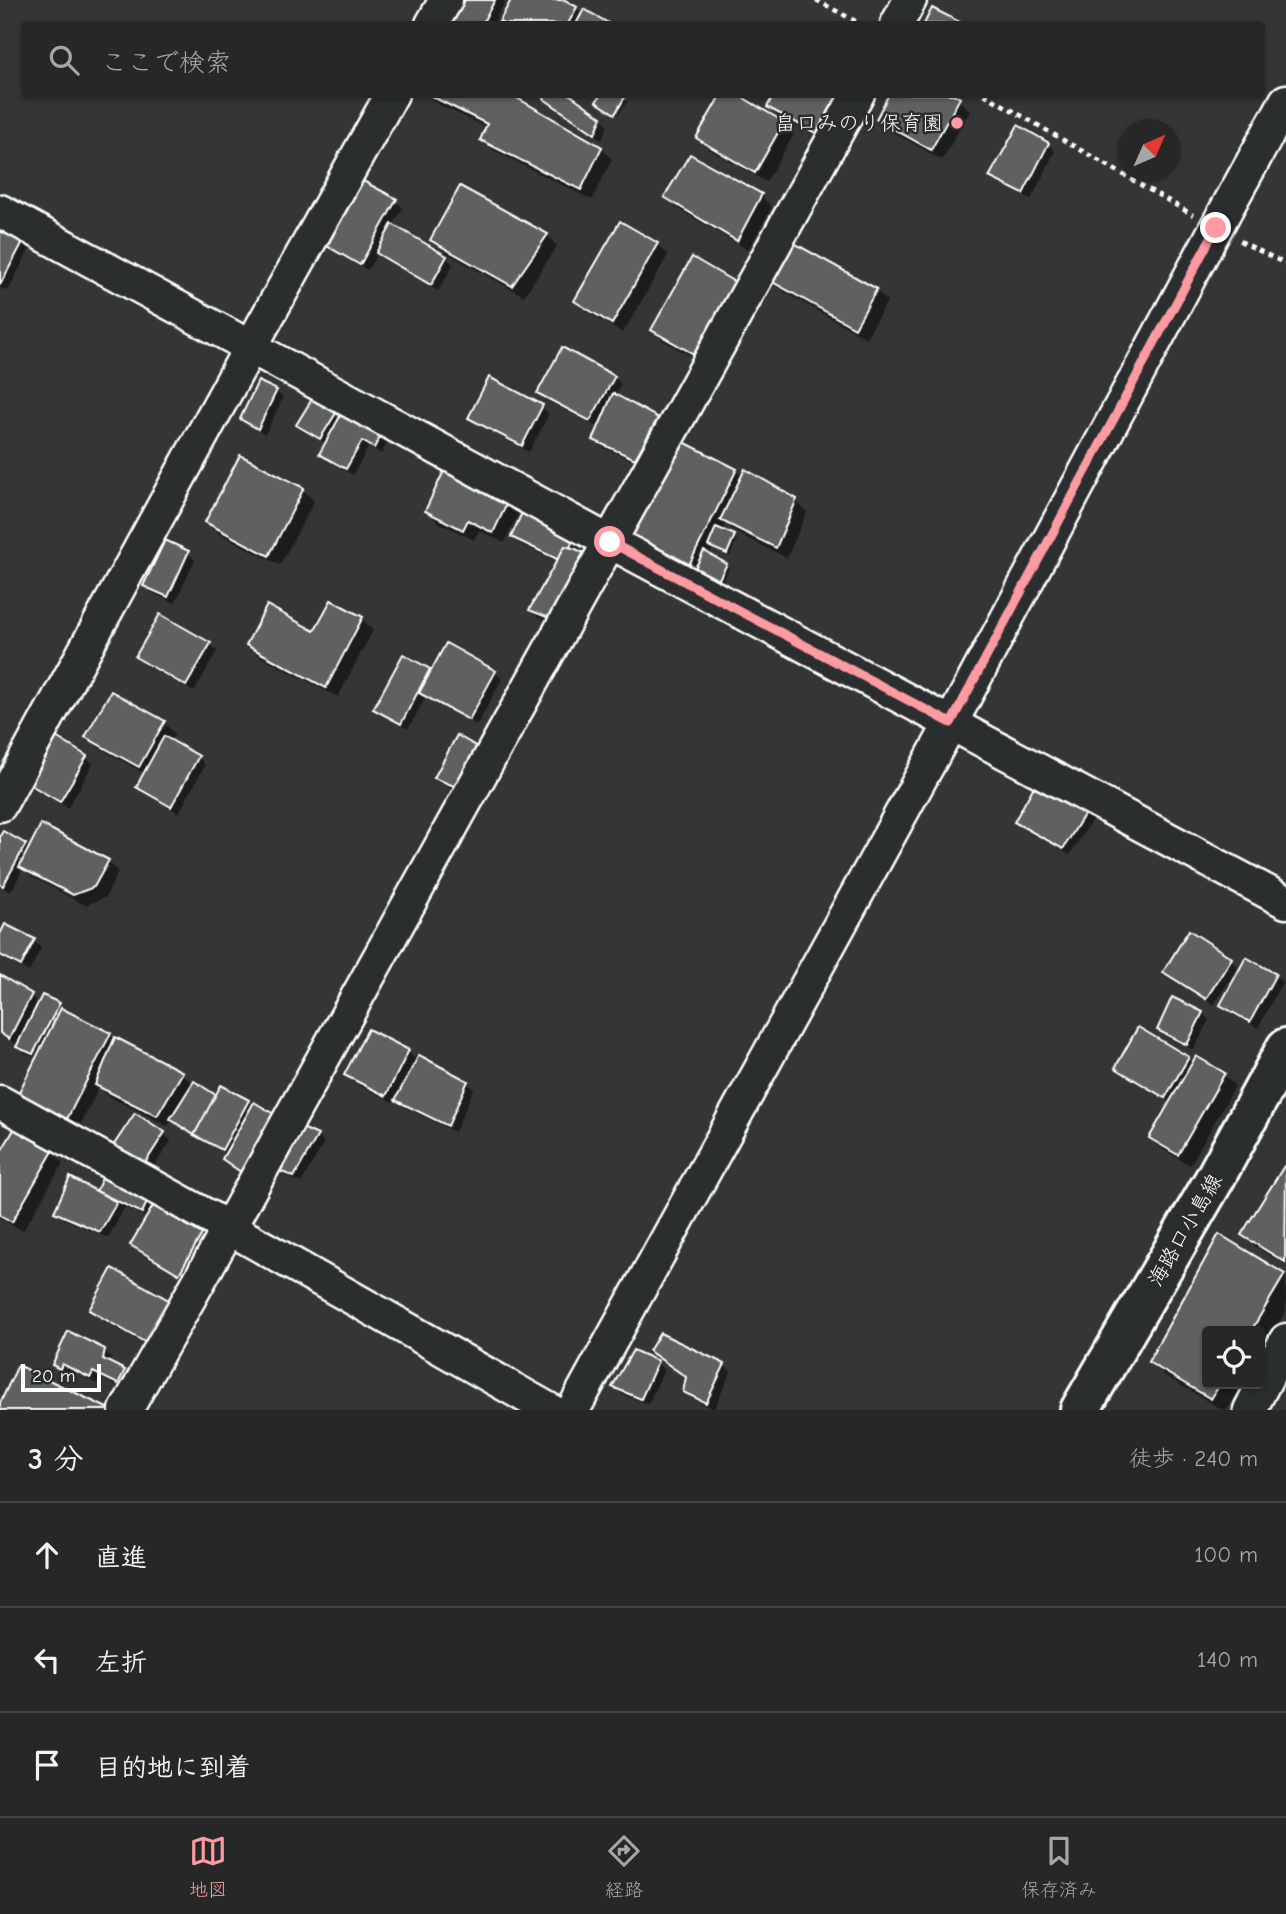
<!DOCTYPE html>
<html lang="ja">
<meta charset="utf-8">
<style>
:root{--surface:#262828;--page:#2e3030;--text:#f1f3f6;--muted:#a4a6a8;--line:#424445;--accent:#ff9aa2}
body{margin:0;font-family:"Comic Neue","Klee One",sans-serif;background:var(--page);color:var(--text)}
.controls{position:absolute;right:21px;bottom:21px;display:grid;overflow:hidden;border-radius:7px;box-shadow:0 2px 5px #0004}
.controls button{width:63px;height:63px;display:grid;place-items:center;padding:0;border:0;border-bottom:2px solid var(--line);background:var(--surface);color:var(--text);font:35px sans-serif}
.compass{position:absolute;left:1118px;top:119px;width:63px;height:63px;border-radius:50%;background:var(--surface);box-shadow:0 2px 5px #0004;rotate:45deg}
.scale{position:absolute;left:21px;bottom:18px;width:80px;box-sizing:border-box;padding-left:7px;border:4px solid #fff;border-top:0;font-size:19px;line-height:24px;white-space:nowrap;color:#fff;-webkit-text-stroke:5px #2a2d2e;paint-order:stroke}
.stop{position:absolute;width:21px;height:21px;margin:-16px;border:5px solid #ff9aa2;border-radius:50%;background:#fff}
.stop.end{background:#ff9aa2;border-color:#fff;box-shadow:0 2px 7px #0008}
.list{margin:0;padding:0;list-style:none}
h2{display:flex;justify-content:space-between;align-items:center;height:91px;margin:0;padding:0 28px;font-size:30px}
h2 small{font-size:23px;font-weight:400;color:var(--muted)}
.list li{display:grid;grid-template-columns:46px 1fr auto;gap:21px;align-items:center;box-sizing:border-box;height:105px;padding:0 28px;border-top:2px solid var(--line)}
.list b{display:block;font-size:26px;white-space:nowrap}
.list em{font-size:23px;font-style:normal;color:var(--muted)}
.icon{flex:none;width:38px;height:38px;fill:none;stroke:currentColor;stroke-width:2;stroke-linecap:round;stroke-linejoin:round}
.map{position:relative;flex:none;width:1286px;height:1410px;overflow:hidden}
.search{position:absolute;background:var(--surface);box-shadow:0 2px 5px #0004;left:21px;right:21px;top:21px;height:77px;display:flex;align-items:center;gap:18px;box-sizing:border-box;padding:0 24px;border-radius:7px;color:var(--muted);font-size:26px}
.sheet{height:406px;background:var(--surface)}
nav{display:flex;justify-content:space-around;align-items:center;box-sizing:border-box;height:98px;border-top:2px solid var(--line);background:var(--surface);font-size:19px;color:var(--muted)}
nav a{display:grid;justify-items:center;gap:4px}
nav .on{color:var(--accent)}
.map>svg:first-child{display:block}
.shadow{fill:#0007}
.building{fill:#5f6162;stroke:#fff;stroke-width:2}
.lines{fill:none;stroke-linecap:round;stroke-linejoin:round}
.street-casing{stroke:#fff;stroke-width:37}
.secondary-casing{stroke:#fff;stroke-width:44}
.path{stroke:#fff;stroke-width:4.5;stroke-dasharray:5 5;stroke-linecap:butt}
.street{stroke:#2a2d2e;stroke-width:32}
.secondary{stroke:#2a2d2e;stroke-width:38}
.route{stroke:#ff9aa2;stroke-width:9}
.poi-dot{fill:#ff9aa2;stroke:#2a2d2e;stroke-width:2.5}
.labels{text-anchor:middle;stroke-width:5;stroke-linejoin:round;paint-order:stroke}
.poi-label{font-size:21px;fill:#fff;stroke:#2a2d2e;text-anchor:end}
.street-label{font-size:21px;fill:#fff;stroke:#2a2d2e}
</style>
<div class="map">
<svg width="1286" height="1410" viewBox="0 0 1286 1410">
<rect width="100%" height="100%" fill="#333536"/>
<filter id="ink" filterUnits="userSpaceOnUse"><feTurbulence type="fractalNoise" baseFrequency=".0143" numOctaves="2"/><feDisplacementMap in="SourceGraphic" scale="14" xChannelSelector="R" yChannelSelector="G"/><feConvolveMatrix kernelMatrix="1 2 1 2 8 2 1 2 1" color-interpolation-filters="sRGB"/></filter>
<g filter="url(#ink)">
<g class="shadow">
<path d="M467 0H503L505 2 493 24H454Z"/>
<path d="M513 0H562L576 8 583 15 585 11 607 24H505L502 21Z"/>
<path d="M426 94H506L601 148 612 159 592 200 493 150 482 139 487 128 434 102Z"/>
<path d="M776 94 826 141 776 114 769 107Z"/>
<path d="M546 99 601 118 608 125 602 140 553 106Z"/>
<path d="M624 99 627 102 618 115 602 105Z"/>
<path d="M959 100 970 111 942 160 889 130 878 119Z"/>
<path d="M783 123 794 134 766 182 709 149 698 138Z"/>
<path d="M1048 144 1055 151 1031 200 999 184 992 177Z"/>
<path d="M691 157 761 196 772 207 748 250 677 208 666 197Z"/>
<path d="M395 201 403 208 392 226 446 257 453 265 438 291 385 259 378 252 368 270 337 253 330 246Z"/>
<path d="M0 228 23 241 30 248 8 291 0 288Z"/>
<path d="M547 235 557 246 524 296 443 251 432 240Z"/>
<path d="M657 244 668 255 623 333 587 312 576 301Z"/>
<path d="M773 281 876 290 887 301 866 338 784 292Z"/>
<path d="M739 287 710 367 664 341 653 330Z"/>
<path d="M614 377 621 384 615 396 657 419 664 426 643 465 602 447 595 440 600 428 546 400 539 392Z"/>
<path d="M276 391 283 398 265 434 249 426 242 419Z"/>
<path d="M541 406 549 414 529 452 477 424 470 417Z"/>
<path d="M334 415 340 420 392 435 381 454 369 446 353 475 328 461 321 453 327 444 306 431 298 424Z"/>
<path d="M449 464 522 506 504 543 479 530 474 540 438 522 427 511Z"/>
<path d="M736 470 743 477 796 501 807 512 787 558 733 531 726 523 722 532 737 540 730 556 713 548 709 556 729 568 722 583 701 572 700 574 643 545 632 534Z"/>
<path d="M303 490 314 501 280 565 218 533 207 522Z"/>
<path d="M513 537 584 539 577 553 564 627 538 617 531 610 558 562 520 544Z"/>
<path d="M165 542 188 553 195 560 175 603 152 593 145 586Z"/>
<path d="M332 603 362 619 373 630 338 697 259 656 248 645 315 633Z"/>
<path d="M210 644 217 651 194 692 144 664 137 657Z"/>
<path d="M403 657 432 672H495L502 679 477 725 426 697 408 729 382 715 375 708Z"/>
<path d="M164 723 175 734 170 742 198 757 205 765 179 813 145 794 138 787 145 774 98 747 87 736Z"/>
<path d="M483 752 467 794 444 785 437 778Z"/>
<path d="M86 757 93 764 68 808 38 790 31 783Z"/>
<path d="M1086 811 1093 818 1070 855 1023 829 1016 822Z"/>
<path d="M0 839 25 845 30 850 108 861 118 872 105 898 85 905 32 877 23 868 11 892 0 886Z"/>
<path d="M1190 933 1231 960 1238 967 1214 1005 1172 978 1165 971Z"/>
<path d="M0 938 34 941 41 948 29 972 0 957Z"/>
<path d="M1247 960 1275 975 1282 982 1258 1028 1229 1012 1222 1005Z"/>
<path d="M0 977 31 996 39 1004 59 1005 65 1012 110 1034 116 1040 181 1073 194 1085 217 1097 248 1102 253 1107 255 1182 231 1165 224 1158 226 1154 180 1126 172 1119 168 1126 108 1096 99 1087 78 1130 30 1106 38 1058 25 1054 19 1046 0 1034Z"/>
<path d="M1202 1013 1209 1020 1194 1050 1166 1037 1159 1030Z"/>
<path d="M368 1032 408 1052 417 1061 467 1082 474 1089 455 1132 404 1107 395 1098 393 1102 353 1082 346 1075Z"/>
<path d="M1188 1058 1193 1064 1197 1058 1224 1075 1235 1086 1190 1165 1162 1149 1151 1138 1171 1102 1124 1074 1117 1067Z"/>
<path d="M301 1129 317 1136 324 1143 301 1183 284 1175 277 1168Z"/>
<path d="M164 1134 171 1141 150 1172 122 1153Z"/>
<path d="M52 1152 63 1163 23 1231 0 1218V1156Z"/>
<path d="M1284 1168 1286 1169V1265L1254 1246 1243 1235Z"/>
<path d="M107 1172 158 1200 155 1209 201 1235 208 1242 186 1279 139 1252 132 1245 148 1218 125 1207 108 1238 64 1219 57 1211 96 1194Z"/>
<path d="M113 1271 160 1353 102 1320 91 1309Z"/>
<path d="M1284 1275 1286 1277V1311L1260 1355V1331H1207V1384H1243L1227 1410H1223L1165 1376 1150 1362Z"/>
<path d="M104 1350 111 1358 110 1364 124 1371 131 1378 125 1390 100 1378 97 1384 70 1370 67 1375 54 1365Z"/>
<path d="M651 1351 724 1365 731 1372 714 1409 693 1399 685 1392 687 1378 658 1358Z"/>
<path d="M657 1363 664 1370 648 1404 622 1394 615 1387Z"/>
</g>
<g class="building">
<path d="M465 0H495L482 24H452Z"/>
<path d="M511 0H565L577 7 568 24H504L499 22Z"/>
<path d="M932 8 962 23V24H924Z"/>
<path d="M584 9 610 24H576Z"/>
<path d="M427 94H510L602 147 581 190 480 140 487 124Z"/>
<path d="M547 94H569L602 117 595 134 544 99Z"/>
<path d="M601 94H620L625 97 615 114 596 102Z"/>
<path d="M721 94H737L784 122 755 173 696 138Z"/>
<path d="M774 94H841L819 135 767 107Z"/>
<path d="M889 94H953L960 98 931 150 876 119Z"/>
<path d="M1018 125 1049 143 1023 194 989 177Z"/>
<path d="M690 154 762 194 737 241 664 197Z"/>
<path d="M363 181 397 199 360 265 327 246Z"/>
<path d="M460 186 548 234 512 286 430 240Z"/>
<path d="M620 221 658 243 612 324 574 301Z"/>
<path d="M392 224 447 256 431 285 376 253Z"/>
<path d="M0 226 24 240 0 285Z"/>
<path d="M792 242 877 289 855 328 771 281Z"/>
<path d="M692 257 740 285 699 357 651 330Z"/>
<path d="M562 347 615 376 590 421 537 393Z"/>
<path d="M489 377 543 405 522 446 468 418Z"/>
<path d="M258 381 277 390 258 429 240 419Z"/>
<path d="M613 393 658 418 635 459 593 440Z"/>
<path d="M312 399 336 413 320 439 296 425Z"/>
<path d="M347 404 386 427 374 448 362 441 346 469 319 454Z"/>
<path d="M678 439 737 469 689 565 630 534Z"/>
<path d="M240 455 304 488 269 556 205 522Z"/>
<path d="M448 462 512 493 493 533 468 520 463 530 425 511Z"/>
<path d="M745 469 797 499 776 548 720 520Z"/>
<path d="M525 506 578 530 563 562 511 537Z"/>
<path d="M716 527 735 535 727 554 708 546Z"/>
<path d="M165 540 189 551 168 597 143 586Z"/>
<path d="M565 546 576 549 591 557 557 621 529 610Z"/>
<path d="M704 551 727 564 718 581 695 568Z"/>
<path d="M331 600 363 617 326 688 246 645 267 605 314 631Z"/>
<path d="M160 614 211 643 186 686 135 657Z"/>
<path d="M446 643 496 671 469 720 419 693Z"/>
<path d="M403 654 430 669 401 724 373 709Z"/>
<path d="M111 691 165 721 139 767 85 737Z"/>
<path d="M457 735 484 751 459 788 434 778Z"/>
<path d="M164 736 199 756 171 807 136 787Z"/>
<path d="M56 737 87 756 60 802 29 784Z"/>
<path d="M1037 781 1087 810 1063 849 1014 822Z"/>
<path d="M41 824 109 860 94 887 73 895 19 867Z"/>
<path d="M3 831 26 844 3 886 0 884V836Z"/>
<path d="M5 924 35 939 21 966 0 955V934Z"/>
<path d="M1189 930 1232 958 1206 999 1163 972Z"/>
<path d="M1246 957 1276 974 1250 1022 1220 1005Z"/>
<path d="M0 975 32 994 9 1039 0 1033Z"/>
<path d="M42 995 60 1003 33 1054 16 1047Z"/>
<path d="M1172 997 1203 1012 1187 1045 1157 1030Z"/>
<path d="M61 1008 111 1033 66 1121 17 1096Z"/>
<path d="M1138 1027 1189 1057 1165 1098 1115 1068Z"/>
<path d="M368 1029 409 1050 386 1096 344 1075Z"/>
<path d="M115 1037 183 1072 157 1116 95 1085Z"/>
<path d="M419 1055 468 1081 448 1126 395 1100Z"/>
<path d="M1196 1056 1225 1073 1178 1155 1149 1138Z"/>
<path d="M194 1081 219 1097 194 1135 170 1119Z"/>
<path d="M221 1085 249 1100 222 1150 194 1135Z"/>
<path d="M254 1102 279 1117 248 1177 222 1159Z"/>
<path d="M135 1113 165 1132 143 1166 113 1146Z"/>
<path d="M300 1127 318 1135 294 1177 275 1169Z"/>
<path d="M15 1128 53 1151 12 1222 0 1215V1153Z"/>
<path d="M1284 1166 1286 1167 1285 1262 1241 1235Z"/>
<path d="M106 1170 152 1192 142 1213 96 1191Z"/>
<path d="M70 1177 117 1202 100 1232 54 1212Z"/>
<path d="M153 1206 202 1234 179 1274 130 1245Z"/>
<path d="M1219 1234 1285 1274 1251 1331H1207V1384H1220L1211 1399 1148 1362Z"/>
<path d="M112 1268 172 1302 148 1344 89 1310Z"/>
<path d="M68 1331 105 1349 103 1359 125 1370 118 1384 93 1372 90 1378 62 1364 60 1369 52 1365Z"/>
<path d="M660 1333 725 1364 706 1403 683 1392 686 1377 649 1351Z"/>
<path d="M633 1350 658 1361 641 1399 612 1387Z"/>
<path d="M18 1365 107 1408 106 1410H0V1403Z"/>
</g>
<g class="lines">
<defs>
<g id="street">
<path d="M432 24 446 0"/>
<path d="M897 24 910 0"/>
<path d="M0 211 610 542 1286 902"/>
<path d="M0 805 250 348 392 94"/>
<path d="M0 1102 229 1228 550 1410"/>
<path d="M126 1410 229 1228 858 94"/>
<path d="M573 1410 951 723 1216 228 1286 101"/>
<path d="M1250 1410 1286 1340"/>
</g>
<path id="secondary" d="M1080 1410 1214 1180 1286 1048"/>
</defs>
<use href="#street" class="street-casing"/>
<use href="#secondary" class="secondary-casing"/>
<g class="path">
<path d="M816 0 861 24"/>
<path d="M984 94 1193 215"/>
<path d="M1240 241 1286 264"/>
</g>
<use href="#street" class="street"/>
<use href="#secondary" class="secondary"/>
</g>
</g>
<g class="lines" filter="url(#ink)">
<path class="route" d="M610 542 951 723 1216 228"/>
</g>
<circle class="poi-dot" cx="957" cy="123" r="7"/>
<g class="labels">
<g class="poi-label">
<text x="943" y="130">畠口みのり保育園</text>
</g>
<g class="street-label">
<text transform="translate(1185 1230) rotate(-60)" y="7">海路口小島線</text>
</g>
</g>
</svg>
<div class="controls">
<button><svg class="icon" aria-label="locate" viewBox="0 0 24 24"><circle cx="12" cy="12" r="6"/><path d="M12 2v4M12 18v4M2 12h4M18 12h4"/></svg></button>
</div>
<svg class="compass" viewBox="-18 -18 36 36"><path d="M0-13l5 13h-10z" fill="#e53935"/><path d="M0 13l5-13h-10z" fill="#a4a6a8"/></svg>
<div class="scale">20 m</div>
<div class="stop" style="left:610px;top:542px"></div>
<div class="stop end" style="left:1216px;top:228px"></div>
<div class="search"><svg class="icon" aria-label="search" viewBox="0 0 24 24"><circle cx="10" cy="10" r="6"/><path d="M15 15l6 6"/></svg>ここで検索</div>
</div>
<section class="sheet">
<h2>3 分<small>徒歩 · 240 m</small></h2>
<ul class="list">
<li><svg class="icon" aria-label="ahead" viewBox="0 0 24 24"><path d="M12 20V5M6 11l6-6 6 6"/></svg><div><b>直進</b></div><em>100 m</em></li>
<li><svg class="icon" aria-label="left" viewBox="0 0 24 24"><path d="M17 20v-9H6M10 6l-5 5 5 5"/></svg><div><b>左折</b></div><em>140 m</em></li>
<li><svg class="icon" aria-label="arrive" viewBox="0 0 24 24"><path d="M6 21V4h12l-3 4 3 4H6"/></svg><div><b>目的地に到着</b></div></li>
</ul>
</section>
<nav>
<a class="on"><svg class="icon" aria-label="map" viewBox="0 0 24 24"><path d="M3 6l6-2 6 2 6-2v14l-6 2-6-2-6 2zM9 4v14M15 6v14"/></svg>地図</a>
<a><svg class="icon" aria-label="directions" viewBox="0 0 24 24"><path d="M12 3l9 9-9 9-9-9zM9 14v-3h6M13 9l2 2-2 2"/></svg>経路</a>
<a><svg class="icon" aria-label="saved" viewBox="0 0 24 24"><path d="M7 4h10v16l-5-4-5 4z"/></svg>保存済み</a>
</nav>
